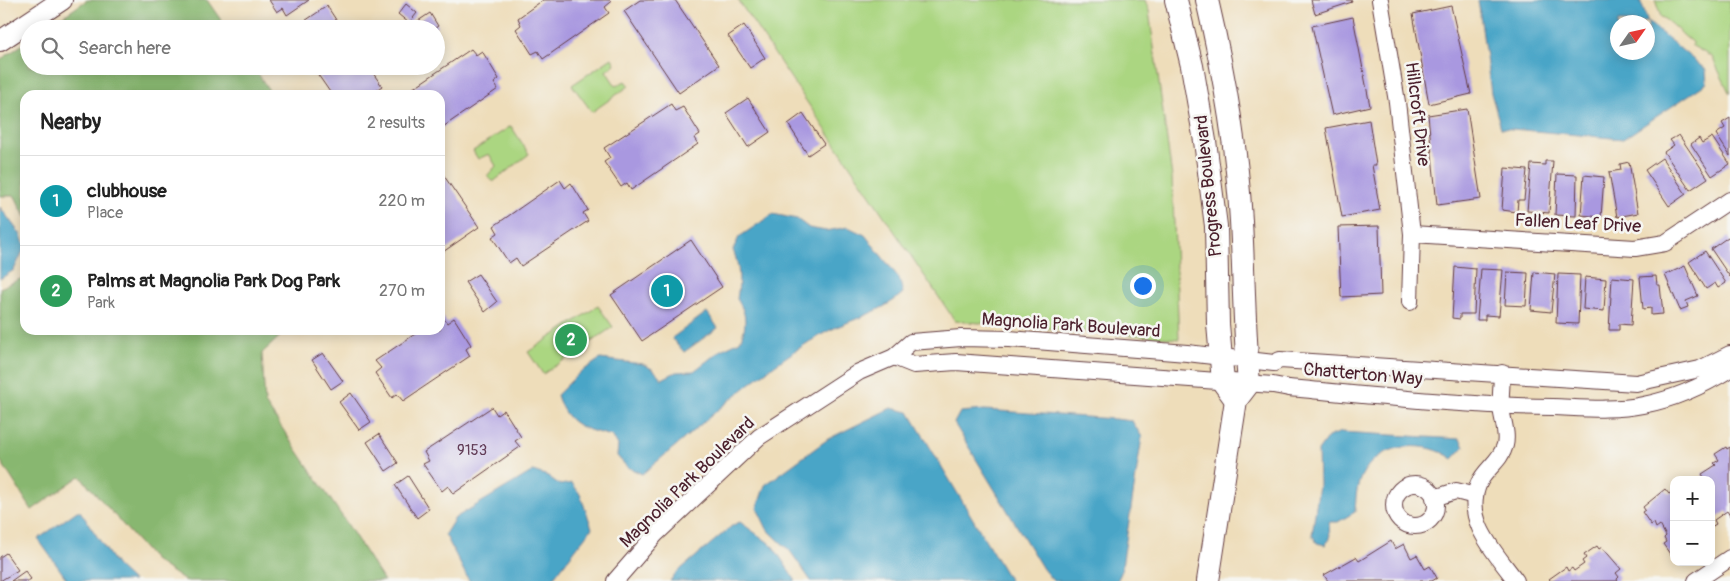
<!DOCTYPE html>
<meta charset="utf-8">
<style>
:root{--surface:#fff;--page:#f6f6f6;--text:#222;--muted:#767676;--line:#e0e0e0;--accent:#0b8043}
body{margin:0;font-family:Pangolin,sans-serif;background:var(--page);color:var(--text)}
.controls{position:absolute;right:15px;bottom:15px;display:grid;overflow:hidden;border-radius:10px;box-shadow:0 2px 12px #0003}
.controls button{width:45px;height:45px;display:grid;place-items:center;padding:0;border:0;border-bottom:1px solid var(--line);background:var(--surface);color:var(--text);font:25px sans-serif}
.compass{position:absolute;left:1610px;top:15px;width:45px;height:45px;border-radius:50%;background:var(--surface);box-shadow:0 2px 12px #0003;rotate:56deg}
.you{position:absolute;left:1142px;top:285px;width:18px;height:18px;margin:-12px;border:4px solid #fff;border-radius:50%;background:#1a73e8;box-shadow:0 0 0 8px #1a73e833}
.badge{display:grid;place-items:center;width:32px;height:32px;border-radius:50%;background:var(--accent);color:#fff;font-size:16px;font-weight:700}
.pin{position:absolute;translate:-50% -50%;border:2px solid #fff;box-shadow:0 1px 5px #0006}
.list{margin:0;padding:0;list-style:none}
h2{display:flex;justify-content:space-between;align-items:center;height:65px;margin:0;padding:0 20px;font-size:21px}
h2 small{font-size:16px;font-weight:400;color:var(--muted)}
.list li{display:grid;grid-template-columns:32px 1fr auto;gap:15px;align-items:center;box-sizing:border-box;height:90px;padding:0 20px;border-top:1px solid var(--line)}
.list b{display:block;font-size:19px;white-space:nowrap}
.list p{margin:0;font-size:16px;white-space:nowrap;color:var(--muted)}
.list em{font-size:16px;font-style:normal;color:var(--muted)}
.icon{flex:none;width:28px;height:28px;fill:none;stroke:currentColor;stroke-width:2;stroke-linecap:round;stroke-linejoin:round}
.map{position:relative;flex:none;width:1730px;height:581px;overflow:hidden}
.search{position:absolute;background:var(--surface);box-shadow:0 2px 12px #0003;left:20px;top:20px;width:425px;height:55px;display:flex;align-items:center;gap:12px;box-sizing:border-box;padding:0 18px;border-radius:28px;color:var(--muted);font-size:19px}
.panel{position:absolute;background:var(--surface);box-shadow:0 2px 12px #0003;left:20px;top:90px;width:425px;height:245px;border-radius:15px}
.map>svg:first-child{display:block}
.green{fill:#abd681;stroke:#7a7a56}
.forest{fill:#88b76f;stroke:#696b4d}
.water{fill:#48a5c7;stroke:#496279;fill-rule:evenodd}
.building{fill:#a998e0}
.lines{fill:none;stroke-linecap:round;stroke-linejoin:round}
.minor-casing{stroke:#633c40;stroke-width:18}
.tertiary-casing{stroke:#633c40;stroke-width:22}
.secondary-casing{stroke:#633c40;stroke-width:24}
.minor{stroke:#fff;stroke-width:16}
.tertiary{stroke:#fff;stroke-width:20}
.secondary{stroke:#fff;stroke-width:22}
.labels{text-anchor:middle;stroke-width:5;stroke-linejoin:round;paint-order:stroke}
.number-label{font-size:15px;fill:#623d58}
.street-label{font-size:18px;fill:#4a1f2b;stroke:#f6f6f2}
</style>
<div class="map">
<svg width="1730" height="581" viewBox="0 0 1730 581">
<rect width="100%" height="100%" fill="#f6f6f2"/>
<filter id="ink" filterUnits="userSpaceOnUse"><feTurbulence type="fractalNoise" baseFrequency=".02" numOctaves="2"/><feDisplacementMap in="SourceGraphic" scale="10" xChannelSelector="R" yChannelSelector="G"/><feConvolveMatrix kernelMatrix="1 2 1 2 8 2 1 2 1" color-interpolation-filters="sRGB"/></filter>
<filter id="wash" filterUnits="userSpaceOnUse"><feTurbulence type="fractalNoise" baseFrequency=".0096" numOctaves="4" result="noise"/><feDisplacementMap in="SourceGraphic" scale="20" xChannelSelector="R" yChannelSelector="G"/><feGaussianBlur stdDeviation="1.12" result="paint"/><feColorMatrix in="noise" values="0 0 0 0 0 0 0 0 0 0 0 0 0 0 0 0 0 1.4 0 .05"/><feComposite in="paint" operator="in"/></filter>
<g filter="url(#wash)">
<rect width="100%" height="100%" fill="#eeddba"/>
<g class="green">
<path d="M738 0H1145L1149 11 1172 177 1179 339 955 321Z"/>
<path d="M1655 0H1730V94L1712 57 1691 45 1693 43C1685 38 1666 18 1661 17Z"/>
<path d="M612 58 615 64 606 71 616 86 625 81 629 86 592 112 572 85Z"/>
<path d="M511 126 529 154 493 182 487 176 496 166 489 154 478 159 473 151Z"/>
<path d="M598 306 613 327 543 374 528 352Z"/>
</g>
<g class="forest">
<path d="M87 0H207L227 29H45Z"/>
<path d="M29 40V66H253L272 95H25V217L15 196H0V60Z"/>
<path d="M25 277V330H287L262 353 265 403 346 522 384 581H185L154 560 80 476 32 510 0 460V288Z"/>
</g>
<g class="water">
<path d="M1478 0H1640L1648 22 1706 70 1707 83 1623 139 1501 128 1491 93ZM1618 22H1648V52H1618Z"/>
<path d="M0 207 21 235 25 247 14 270 0 279Z"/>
<path d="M773 214 797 219 809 228 826 231 848 227 865 235 899 278 903 293C881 314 846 320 819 336 754 374 700 427 642 474L627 467 617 456 618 445 612 436C584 429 566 426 557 395L578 374 600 359 643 364 654 370 662 379 676 372 694 371 721 350 740 341C747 325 747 314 737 299 740 281 740 267 733 250L739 237Z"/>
<path d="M707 312 718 328 684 352 672 338Z"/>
<path d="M891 408 909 412 1010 581H811L790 551 767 529 757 508 765 485 828 439Z"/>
<path d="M985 410 1115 419 1132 421 1142 437 1121 573 1117 581H1053L1043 569 954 423 960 412Z"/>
<path d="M1341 432 1460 439 1464 447 1453 459C1427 440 1384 442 1365 470 1356 483 1356 497 1355 512L1338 522H1329L1330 539 1325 545 1317 543 1312 535 1319 485 1318 451 1328 437Z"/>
<path d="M533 471 548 476 560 485 572 483 580 494 592 528 551 581H469L445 534 455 518Z"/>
<path d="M77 511H80L117 566 133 581H68L38 539Z"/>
<path d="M740 522 772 545 796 581H670L675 574 733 525Z"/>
</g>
<g id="blocks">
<g class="building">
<path d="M269 0H309L287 15 283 8 277 12Z"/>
<path d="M543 0H610L611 2 605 7 609 13 543 59 538 51 532 54 516 29 521 25 518 18Z"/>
<path d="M640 0H675L719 65 679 93 624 11Z"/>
<path d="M1311 0H1351L1352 2 1315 14Z"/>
<path d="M406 4 417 13 409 23 398 14Z"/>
<path d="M327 6 342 29H293Z"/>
<path d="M1451 6 1471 94 1429 104 1413 14Z"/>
<path d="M430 13 438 26 434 29H406Z"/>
<path d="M1353 17 1370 106 1332 115 1312 26Z"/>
<path d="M744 25 765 58 750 68 728 36Z"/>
<path d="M471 49 476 55 482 51 499 79 494 83 498 89 440 129V95H403Z"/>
<path d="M312 66H368L382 86 369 95H332Z"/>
<path d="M748 98 770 132 748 147 726 113Z"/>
<path d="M671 104 675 111 683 107 700 134 694 138 698 144 631 190 627 183 621 187 604 162 610 158 604 148Z"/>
<path d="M1467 109 1481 199 1437 205 1428 115Z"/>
<path d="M803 113 824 144 808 155 788 124Z"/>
<path d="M1730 118V156L1716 134 1725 128 1722 123Z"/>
<path d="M1369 120 1376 165H1372L1380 210 1342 217 1326 128Z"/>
<path d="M1679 135 1708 178 1690 190 1664 152 1674 145 1670 140Z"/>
<path d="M1712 137 1730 164 1712 176 1691 144 1699 138 1702 143Z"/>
<path d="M1662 158 1686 194 1669 206 1645 170Z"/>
<path d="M1545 161H1553L1549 213 1527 211 1531 164 1545 165Z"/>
<path d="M1629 162 1638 213 1617 217 1609 172 1621 170 1620 164Z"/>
<path d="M1505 168 1527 170 1524 200H1518L1517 212 1502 210Z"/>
<path d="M440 170 479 227 440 254Z"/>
<path d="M1557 174 1577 175 1576 216 1555 215Z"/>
<path d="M1584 175 1604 177 1601 217 1581 215Z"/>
<path d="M560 180 565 188 571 183 588 210 583 213 588 221 521 266 516 258 509 263 492 237 498 233 494 226Z"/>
<path d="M1379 226 1381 295 1341 297 1338 227Z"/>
<path d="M1728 237 1730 239V277L1711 249Z"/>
<path d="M691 240 722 287 642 341 611 295Z"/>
<path d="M1705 251 1726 283 1718 288 1715 283 1706 289 1689 262Z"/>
<path d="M1685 266 1698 296 1686 301 1688 307 1680 310 1665 275Z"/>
<path d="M1455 267 1476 269 1474 314H1460V319L1452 318Z"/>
<path d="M1481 269 1503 270 1499 316 1485 315V320H1477Z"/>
<path d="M1507 272 1528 273 1526 306 1505 305Z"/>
<path d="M1534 272 1555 274 1551 312 1531 310Z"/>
<path d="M478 274 497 302 485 312 465 282Z"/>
<path d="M1558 274 1580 275 1578 324 1556 323Z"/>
<path d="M1656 276 1657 285H1660L1663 314 1651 315V308L1643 309 1640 277Z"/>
<path d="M1585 277 1606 279 1604 311 1583 309Z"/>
<path d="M1612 277 1634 279 1631 325 1619 324V330H1609Z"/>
<path d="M442 316 447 323 454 318 471 345 466 349 470 356 403 401 397 394 392 398 375 373 381 368 375 361 421 330H440Z"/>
<path d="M323 353 343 381 331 389 312 360Z"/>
<path d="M351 393 371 422 359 430 339 402Z"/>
<path d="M492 407 497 415 504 410 521 437 515 441 520 447 453 494 448 486 442 491 423 464 429 461 424 452Z"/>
<path d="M379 434 398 463 386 471 367 442Z"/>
<path d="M1726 447 1727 449 1730 447V516L1727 511 1714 520 1716 524 1711 527V480H1704L1705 479 1702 474 1716 465 1714 463 1719 460 1715 454Z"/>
<path d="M408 476 429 509 417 518 395 485Z"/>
<path d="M1665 489 1669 494 1674 491 1672 557 1663 544 1666 542 1664 538 1666 536 1660 525 1656 528 1654 523 1651 525 1642 512 1645 510 1643 507Z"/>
<path d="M1391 541 1395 549 1404 544 1411 558 1417 555 1425 569 1430 566 1437 578 1432 581H1328L1324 575 1356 557 1359 561Z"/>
<path d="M1597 546 1599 549 1602 547 1621 569 1616 573 1619 577 1617 579 1618 581H1551L1549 579 1566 567 1568 571 1572 568 1574 571 1584 564 1582 561 1586 558 1584 555Z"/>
<path d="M6 553 18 570 0 581V557Z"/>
<path d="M25 571 31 579 28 581H11Z"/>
</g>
</g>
</g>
<g filter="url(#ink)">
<use href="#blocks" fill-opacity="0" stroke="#633c40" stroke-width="1"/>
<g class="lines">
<defs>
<g id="minor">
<path d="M1380 0 1397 102 1412 234 1410 302"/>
<path d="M1412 234 1635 248 1665 243 1730 200"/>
<path d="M894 357 914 365 956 362 1273 385 1289 388C1377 396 1465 406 1553 407 1583 408 1613 411 1643 405 1675 399 1703 386 1730 369"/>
<path d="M1502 373C1502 384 1500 396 1501 407 1502 419 1508 433 1505 445 1501 461 1485 469 1479 483 1462 520 1496 553 1516 581"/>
<circle cx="1415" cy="505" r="21"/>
<path d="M1434 498 1456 491 1475 496"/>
<path d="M615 581 655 535 759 437 859 372 894 357 911 342 961 338 1009 339 1187 353 1274 363 1280 360 1636 383 1700 369 1730 354"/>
<path d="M1696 581 1730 558"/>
</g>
<path id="tertiary" d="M0 41 62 0"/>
<g id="secondary">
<path d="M1176 0 1192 66 1205 141 1216 226 1218 324 1223 382 1236 400"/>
<path d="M1207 0C1224 73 1237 146 1241 221 1244 275 1244 329 1249 383L1236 400 1208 581"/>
</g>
</defs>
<use href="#minor" class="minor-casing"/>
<use href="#tertiary" class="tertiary-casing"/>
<use href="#secondary" class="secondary-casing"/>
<use href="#minor" class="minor"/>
<use href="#tertiary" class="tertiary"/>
<use href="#secondary" class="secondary"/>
</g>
</g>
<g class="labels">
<g class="number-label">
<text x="472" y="455">9153</text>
</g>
<g class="street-label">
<text transform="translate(1418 114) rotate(83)" y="6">Hillcroft Drive</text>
<text transform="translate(1208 186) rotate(-96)" y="6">Progress Boulevard</text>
<text transform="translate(1578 223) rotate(3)" y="6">Fallen Leaf Drive</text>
<text transform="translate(1071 325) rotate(4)" y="6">Magnolia Park Boulevard</text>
<text transform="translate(1363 374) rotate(5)" y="6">Chatterton Way</text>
<text transform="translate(687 482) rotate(-44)" y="6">Magnolia Park Boulevard</text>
</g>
</g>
</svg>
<div class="controls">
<button>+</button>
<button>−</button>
</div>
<svg class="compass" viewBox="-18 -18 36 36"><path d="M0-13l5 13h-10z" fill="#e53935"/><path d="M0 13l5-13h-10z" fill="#767676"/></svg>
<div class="you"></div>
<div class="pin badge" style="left:667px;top:291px;background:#0f9aa8">1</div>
<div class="pin badge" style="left:571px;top:340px;background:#2e9e5b">2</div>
<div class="search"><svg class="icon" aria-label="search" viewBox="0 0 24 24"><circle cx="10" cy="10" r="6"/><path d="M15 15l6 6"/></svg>Search here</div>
<section class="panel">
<h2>Nearby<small>2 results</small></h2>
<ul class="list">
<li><span class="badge" style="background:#0f9aa8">1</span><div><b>clubhouse</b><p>Place</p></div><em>220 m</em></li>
<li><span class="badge" style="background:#2e9e5b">2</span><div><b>Palms at Magnolia Park Dog Park</b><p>Park</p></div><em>270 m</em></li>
</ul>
</section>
</div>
